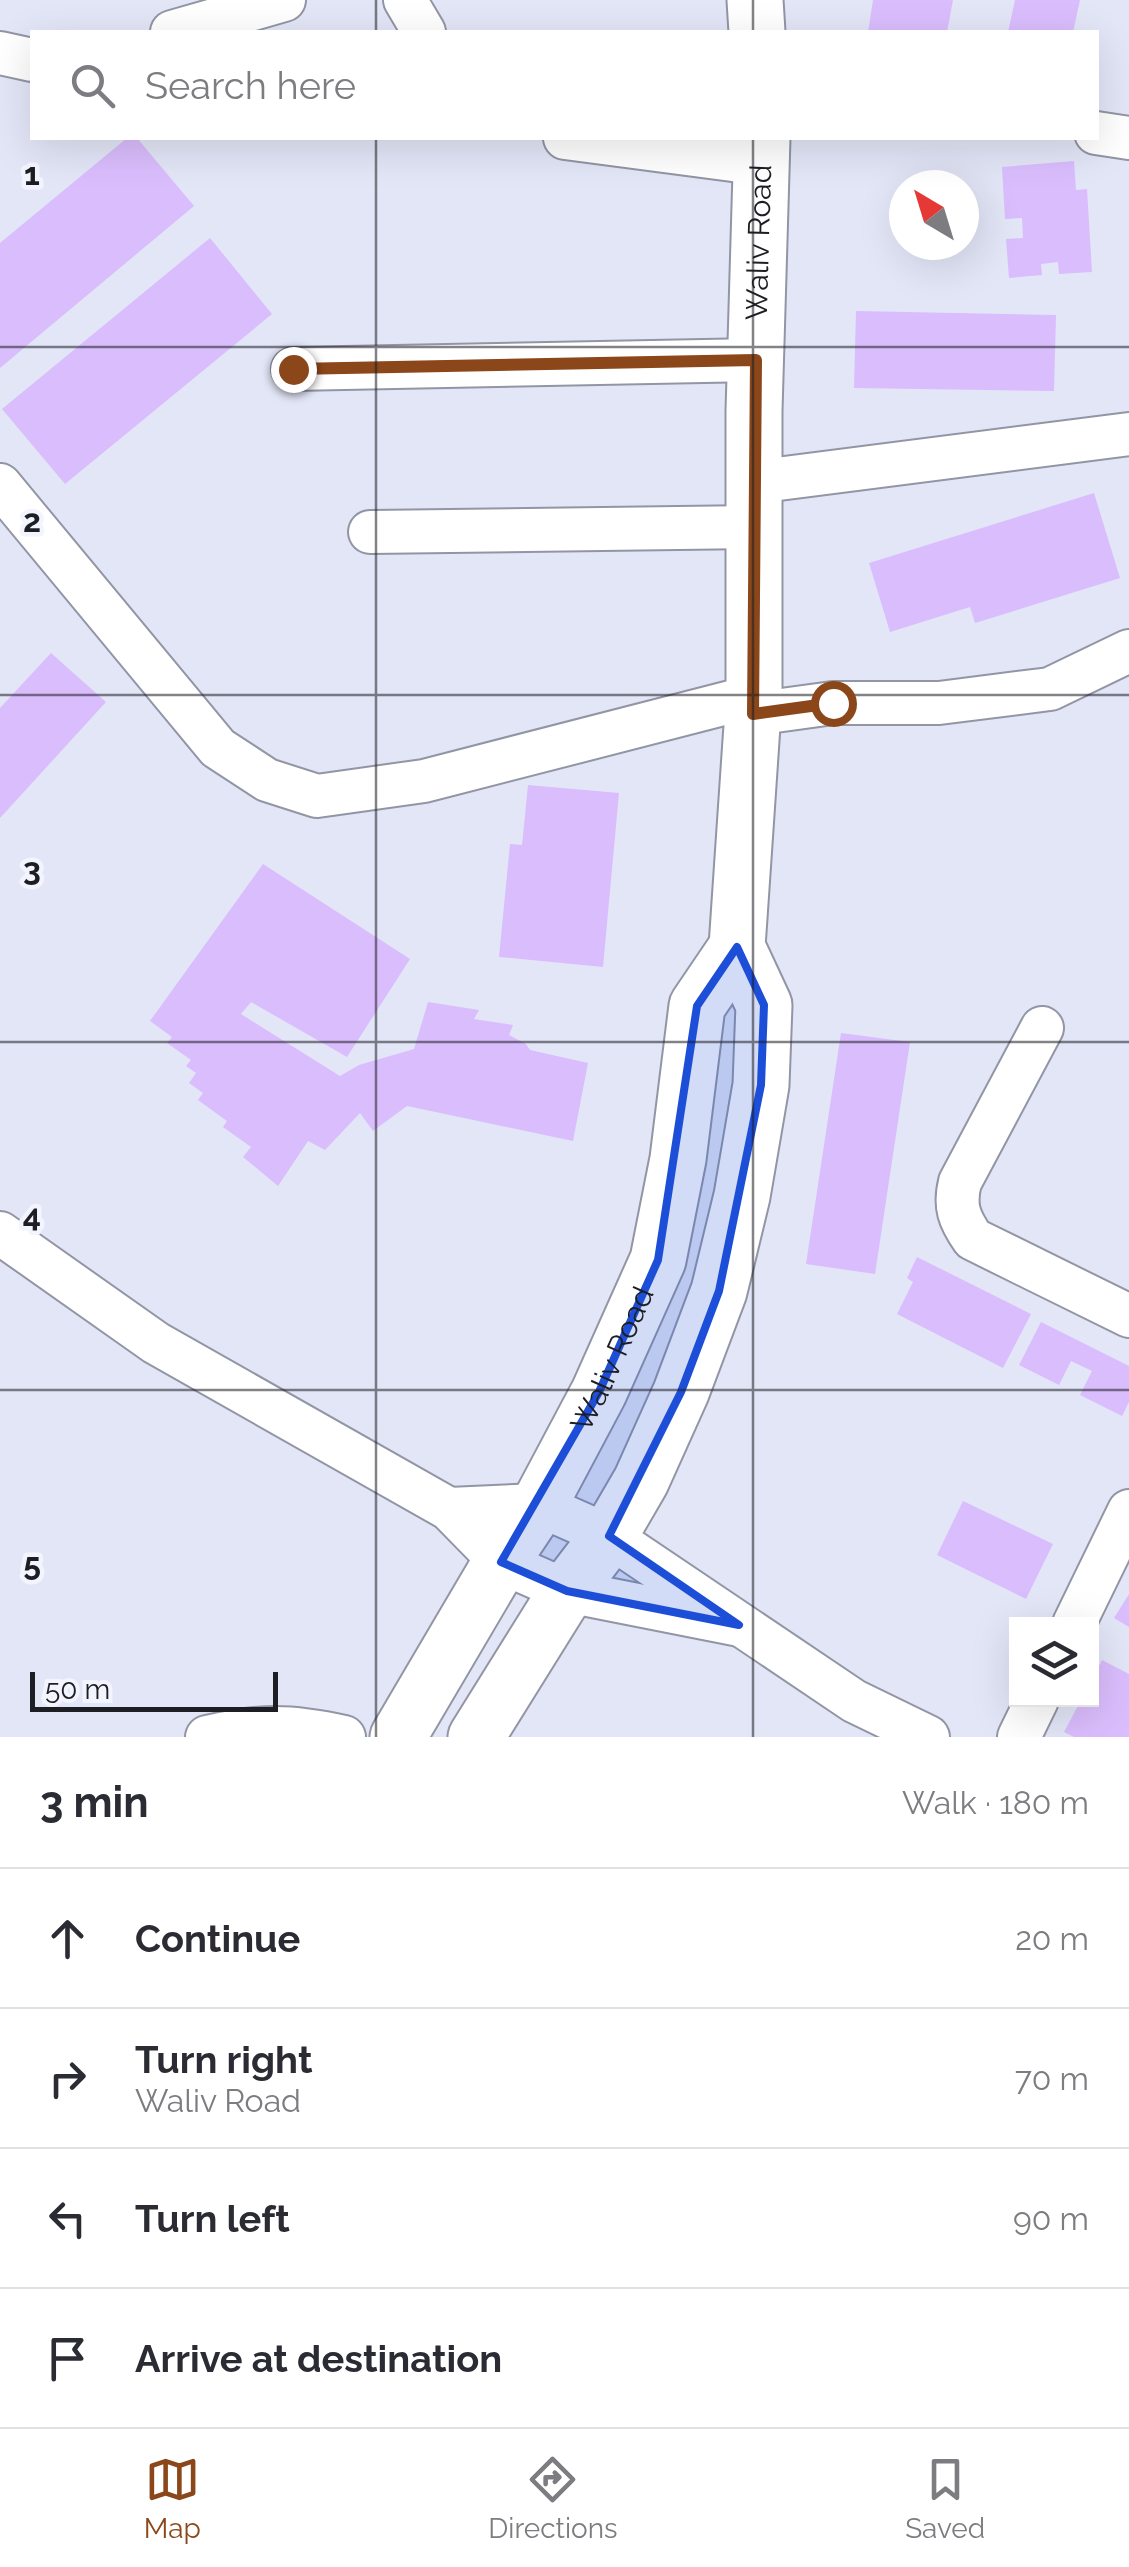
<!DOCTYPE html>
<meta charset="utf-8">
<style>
:root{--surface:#fff;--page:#f7f7f7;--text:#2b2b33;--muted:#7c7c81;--line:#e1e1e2;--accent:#8b471a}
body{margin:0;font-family:Raleway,sans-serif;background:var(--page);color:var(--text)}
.controls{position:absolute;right:30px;bottom:30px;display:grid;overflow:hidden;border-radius:0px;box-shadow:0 10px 40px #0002}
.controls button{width:90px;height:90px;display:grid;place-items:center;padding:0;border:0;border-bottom:2px solid var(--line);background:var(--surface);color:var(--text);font:50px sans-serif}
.compass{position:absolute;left:889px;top:170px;width:90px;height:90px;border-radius:50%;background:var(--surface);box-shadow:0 10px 40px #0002;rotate:322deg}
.scale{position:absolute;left:30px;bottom:25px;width:248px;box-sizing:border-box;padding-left:10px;border:5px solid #1d1e24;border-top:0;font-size:28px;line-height:35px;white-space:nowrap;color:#1d1e24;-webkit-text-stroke:8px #f2f4fe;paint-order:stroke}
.stop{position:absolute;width:30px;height:30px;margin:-22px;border:8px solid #8b471a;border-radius:50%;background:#fff}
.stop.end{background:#8b471a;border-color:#fff;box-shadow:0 2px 10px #0008}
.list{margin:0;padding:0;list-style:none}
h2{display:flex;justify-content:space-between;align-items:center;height:130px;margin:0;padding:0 40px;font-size:42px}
h2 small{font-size:32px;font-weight:400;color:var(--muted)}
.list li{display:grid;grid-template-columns:65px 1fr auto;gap:30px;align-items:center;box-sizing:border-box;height:140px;padding:0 40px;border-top:2px solid var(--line)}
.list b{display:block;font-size:38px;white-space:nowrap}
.list p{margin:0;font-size:32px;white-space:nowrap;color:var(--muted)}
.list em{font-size:32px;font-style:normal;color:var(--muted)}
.icon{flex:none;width:55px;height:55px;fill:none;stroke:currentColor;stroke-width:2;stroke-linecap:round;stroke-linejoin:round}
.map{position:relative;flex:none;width:1129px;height:1737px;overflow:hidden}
.search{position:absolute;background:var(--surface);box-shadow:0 10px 40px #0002;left:30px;right:30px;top:30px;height:110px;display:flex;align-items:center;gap:25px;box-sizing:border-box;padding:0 35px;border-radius:0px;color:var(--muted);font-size:38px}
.sheet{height:690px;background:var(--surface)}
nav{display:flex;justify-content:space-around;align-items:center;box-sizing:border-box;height:140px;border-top:2px solid var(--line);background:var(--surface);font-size:28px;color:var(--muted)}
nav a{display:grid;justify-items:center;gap:5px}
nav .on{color:var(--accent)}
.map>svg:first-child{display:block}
.building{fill:#dabdfd}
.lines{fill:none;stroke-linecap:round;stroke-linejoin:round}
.minor-casing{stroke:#9295a4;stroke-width:46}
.major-casing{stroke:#9295a4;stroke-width:59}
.minor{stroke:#fff;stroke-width:42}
.major{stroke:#fff;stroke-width:55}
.route{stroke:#8b471a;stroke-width:12}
.marked{fill:#1d4ed8;fill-opacity:0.2;stroke:#1d4ed8;stroke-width:8;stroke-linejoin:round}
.grid{fill:none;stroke:#1d1e24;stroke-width:2.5;stroke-opacity:0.55}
.labels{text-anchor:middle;stroke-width:9;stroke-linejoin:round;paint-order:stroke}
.street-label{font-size:30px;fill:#1d1e24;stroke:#f2f4fe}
.grid-label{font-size:32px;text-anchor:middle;font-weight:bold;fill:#1d1e24;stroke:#f2f4fe;stroke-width:9;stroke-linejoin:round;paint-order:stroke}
</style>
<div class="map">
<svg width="1129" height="1737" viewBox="0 0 1129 1737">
<rect width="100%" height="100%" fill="#e3e6f7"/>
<g class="building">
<path d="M873 0H953L947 32H868Z"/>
<path d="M1015 0H1080L1073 32H1008Z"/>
<path d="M127 138H137L194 206 0 368V243Z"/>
<path d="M1074 161 1076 190 1087 189 1092 272 1059 274 1058 262 1041 264 1042 275 1009 278 1006 239 1023 238 1022 218 1005 219 1002 167Z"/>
<path d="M210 238 272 314 65 484 2 409Z"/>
<path d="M856 311 1056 315 1054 391 854 388Z"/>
<path d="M1094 493 1120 578 975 623 970 607 890 632 869 563Z"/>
<path d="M51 653 106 702 0 818V708Z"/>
<path d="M528 785 619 793 603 967 499 957 510 844 522 845Z"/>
<path d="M263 864 410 959 347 1057 251 1002 241 1014 340 1076 359 1065 414 1049 428 1002 479 1010 474 1019 513 1025 509 1035 526 1044 530 1050 588 1063 573 1141 407 1106 373 1131 360 1113 325 1150 308 1141 278 1186 243 1157 251 1147 223 1127 227 1121 198 1100 203 1093 189 1083 196 1073 186 1066 191 1060 167 1043 172 1037 150 1021Z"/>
<path d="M841 1033 910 1042 875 1274 806 1264Z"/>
<path d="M917 1257 1031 1314 1003 1368 897 1314 913 1282 907 1278Z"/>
<path d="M1041 1322 1129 1366V1402L1122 1416 1080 1395 1092 1371 1071 1361 1059 1385 1019 1365Z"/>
<path d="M963 1501 1053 1544 1026 1599 937 1555Z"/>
<path d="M1129 1594V1627L1114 1618Z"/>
<path d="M1102 1660 1129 1674V1737H1074L1064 1732 1081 1700H1092V1680Z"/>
</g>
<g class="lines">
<defs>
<g id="minor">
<path d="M405 0 424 32"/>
<path d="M172 32 284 0"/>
<path d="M0 53 32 60"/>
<path d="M1096 133 1129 138"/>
<path d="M565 138 763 164"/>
<path d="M293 369 756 360"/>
<path d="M754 482 1129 434"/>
<path d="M0 485 218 748 267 780 317 796 424 781 754 696"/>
<path d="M370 532 754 527"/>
<path d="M753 714 833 703H939L1050 689 1129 651"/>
<path d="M1042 1028 960 1182C954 1206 959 1219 973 1239L1129 1316"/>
<path d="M0 1233 156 1343 449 1509 501 1562 567 1591 739 1625"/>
<path d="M449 1509 539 1505 609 1536 854 1701 928 1737"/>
<path d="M1074 1624 1129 1511"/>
<path d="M207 1737C261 1725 290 1725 344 1737"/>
<path d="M1019 1737 1037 1700"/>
</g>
<g id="major">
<path d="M755 0 757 32"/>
<path id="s1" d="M398 1737 501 1562 539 1505 599 1392 658 1260 678 1159 697 1006 737 947"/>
<path id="s2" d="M476 1737 567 1591 609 1536 641 1481 681 1392 719 1291 742 1196 761 1085 764 1005 737 947 754 696V411L762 138"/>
</g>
</defs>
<use href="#minor" class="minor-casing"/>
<use href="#major" class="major-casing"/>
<use href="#minor" class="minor"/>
<use href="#major" class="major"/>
</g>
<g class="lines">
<path class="route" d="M293 369 756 360 753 714 833 703"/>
</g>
<path class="marked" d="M737 947 764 1005 761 1085 719 1291 681 1392 609 1536 739 1625 567 1591 501 1562 599 1392 658 1260 697 1006Z"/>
<path class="grid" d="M376 0V32M753 0V32M376 138V1737M753 138V1737M0 347H1129M0 695H1129M0 1042H1129M0 1390H1129"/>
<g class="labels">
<g class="street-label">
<text dy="10" stroke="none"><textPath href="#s2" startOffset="1570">Waliv Road</textPath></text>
<text dy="10" stroke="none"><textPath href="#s1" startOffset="435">Waliv Road</textPath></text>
</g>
</g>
<g class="grid-label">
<text x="32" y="185">1</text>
<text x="32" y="532">2</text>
<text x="32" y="880">3</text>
<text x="32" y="1227">4</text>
<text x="32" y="1575">5</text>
</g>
</svg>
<div class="controls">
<button><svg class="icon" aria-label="layers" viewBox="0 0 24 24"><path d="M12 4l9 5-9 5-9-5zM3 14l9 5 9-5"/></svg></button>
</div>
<svg class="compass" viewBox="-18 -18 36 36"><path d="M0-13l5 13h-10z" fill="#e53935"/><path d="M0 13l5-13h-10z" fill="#7c7c81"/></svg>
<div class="scale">50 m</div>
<div class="stop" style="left:833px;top:703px"></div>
<div class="stop end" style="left:293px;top:369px"></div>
<div class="search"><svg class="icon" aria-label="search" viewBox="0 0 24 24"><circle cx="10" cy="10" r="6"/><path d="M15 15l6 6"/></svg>Search here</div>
</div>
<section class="sheet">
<h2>3 min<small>Walk · 180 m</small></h2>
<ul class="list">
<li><svg class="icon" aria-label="ahead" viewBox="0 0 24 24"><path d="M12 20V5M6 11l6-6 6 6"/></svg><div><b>Continue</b></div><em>20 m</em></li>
<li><svg class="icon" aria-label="right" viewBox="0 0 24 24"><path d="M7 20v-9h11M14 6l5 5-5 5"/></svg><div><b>Turn right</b><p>Waliv Road</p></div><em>70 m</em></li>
<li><svg class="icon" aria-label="left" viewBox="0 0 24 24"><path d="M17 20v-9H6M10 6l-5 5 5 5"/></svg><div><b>Turn left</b></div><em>90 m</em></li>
<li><svg class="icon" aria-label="arrive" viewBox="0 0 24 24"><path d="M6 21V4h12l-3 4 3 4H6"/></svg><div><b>Arrive at destination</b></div></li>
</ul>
</section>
<nav>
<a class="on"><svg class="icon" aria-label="map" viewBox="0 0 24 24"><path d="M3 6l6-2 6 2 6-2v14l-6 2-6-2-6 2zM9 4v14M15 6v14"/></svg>Map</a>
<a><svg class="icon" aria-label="directions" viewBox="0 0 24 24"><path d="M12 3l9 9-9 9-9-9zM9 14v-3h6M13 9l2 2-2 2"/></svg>Directions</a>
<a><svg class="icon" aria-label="saved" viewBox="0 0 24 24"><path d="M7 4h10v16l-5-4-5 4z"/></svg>Saved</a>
</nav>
